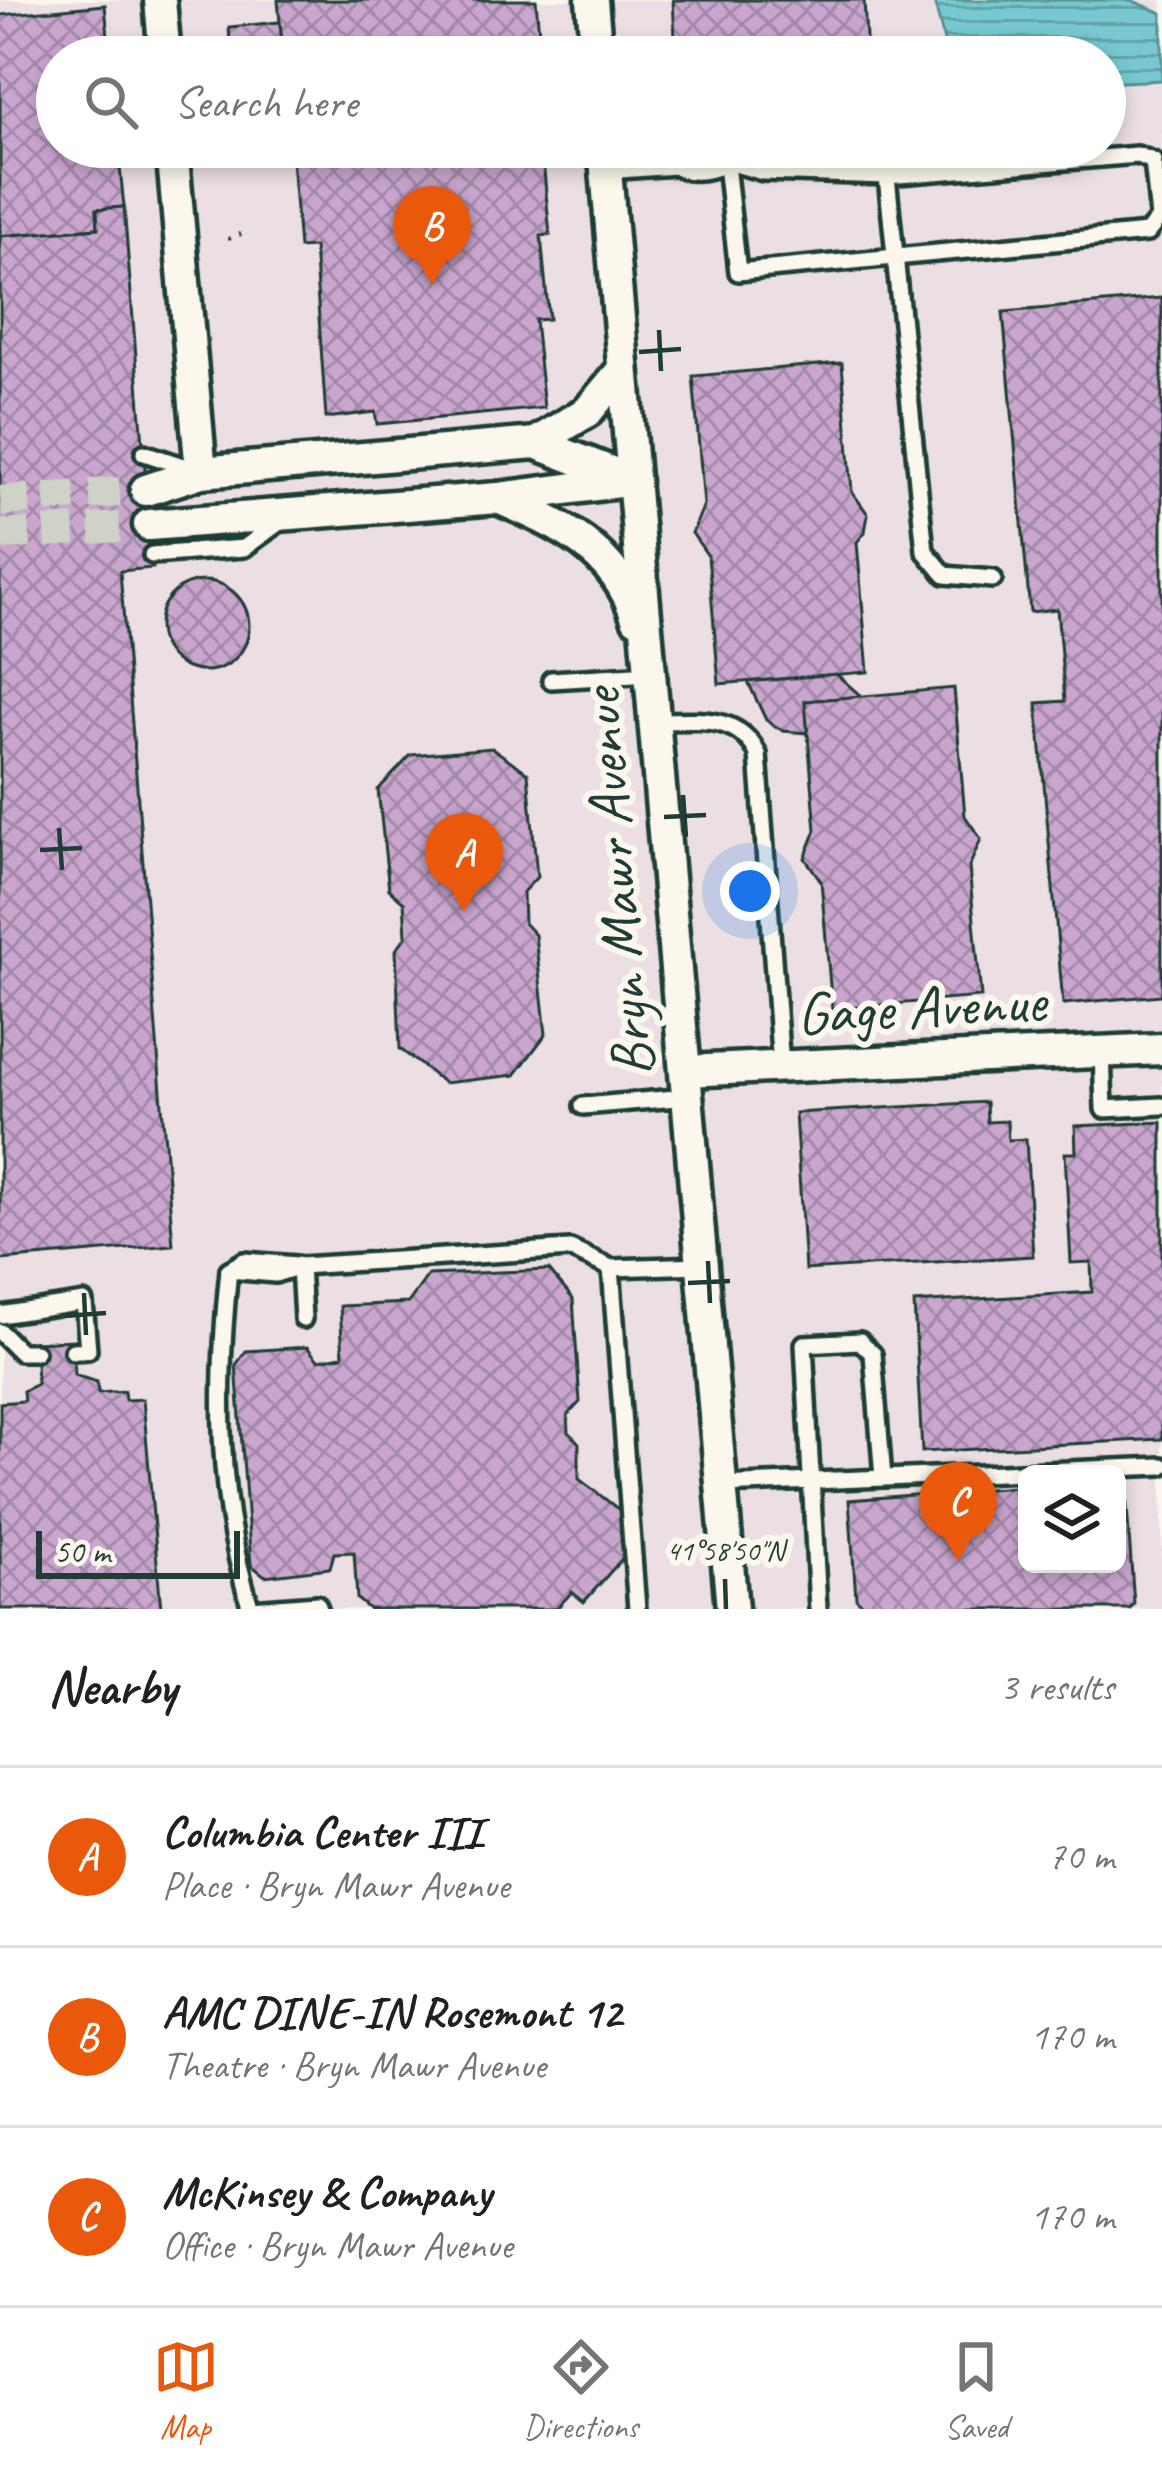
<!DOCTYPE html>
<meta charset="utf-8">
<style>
:root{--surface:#fff;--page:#f2f2f2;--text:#202124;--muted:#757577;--line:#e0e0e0;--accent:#ea580c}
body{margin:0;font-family:Caveat,sans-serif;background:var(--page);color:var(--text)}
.controls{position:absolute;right:36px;bottom:36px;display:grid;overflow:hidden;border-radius:18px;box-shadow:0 6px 18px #0003}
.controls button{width:108px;height:108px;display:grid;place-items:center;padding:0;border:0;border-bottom:3px solid var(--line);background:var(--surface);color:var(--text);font:60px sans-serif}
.scale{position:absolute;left:36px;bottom:30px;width:204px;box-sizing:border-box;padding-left:12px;border:6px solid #1f3d34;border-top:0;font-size:33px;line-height:42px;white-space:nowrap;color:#1f3d34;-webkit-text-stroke:9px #fbf7ec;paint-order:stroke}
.you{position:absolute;left:750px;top:891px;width:42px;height:42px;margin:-30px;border:9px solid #fff;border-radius:50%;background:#1a73e8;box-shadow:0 0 0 18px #1a73e833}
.badge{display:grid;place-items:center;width:78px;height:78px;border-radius:50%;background:var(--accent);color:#fff;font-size:39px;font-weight:700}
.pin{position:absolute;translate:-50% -99px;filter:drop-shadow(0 3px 6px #0008)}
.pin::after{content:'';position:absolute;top:63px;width:42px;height:36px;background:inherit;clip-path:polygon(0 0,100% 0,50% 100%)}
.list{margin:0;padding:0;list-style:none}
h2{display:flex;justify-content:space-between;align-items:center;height:156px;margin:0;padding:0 48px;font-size:51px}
h2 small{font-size:39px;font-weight:400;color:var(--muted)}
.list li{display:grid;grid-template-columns:78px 1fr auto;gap:36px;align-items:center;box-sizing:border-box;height:180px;padding:0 48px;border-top:3px solid var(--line)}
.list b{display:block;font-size:45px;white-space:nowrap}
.list p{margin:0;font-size:39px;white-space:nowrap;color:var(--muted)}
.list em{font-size:39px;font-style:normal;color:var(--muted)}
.icon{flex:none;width:66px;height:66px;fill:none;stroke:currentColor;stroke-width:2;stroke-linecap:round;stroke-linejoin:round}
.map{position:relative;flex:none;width:1162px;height:1609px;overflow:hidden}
.search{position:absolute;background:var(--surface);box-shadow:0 6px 18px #0003;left:36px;right:36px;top:36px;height:132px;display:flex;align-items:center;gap:30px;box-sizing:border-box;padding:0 42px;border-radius:66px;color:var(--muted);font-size:45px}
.sheet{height:696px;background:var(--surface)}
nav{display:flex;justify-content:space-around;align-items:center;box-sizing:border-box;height:168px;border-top:3px solid var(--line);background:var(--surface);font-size:33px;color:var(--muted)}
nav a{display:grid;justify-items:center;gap:6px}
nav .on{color:var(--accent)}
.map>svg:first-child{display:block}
.built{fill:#ecdfe3;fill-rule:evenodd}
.water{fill:url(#water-rules);stroke:#549091;stroke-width:3}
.building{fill:url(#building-cross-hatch);stroke:#1f3d34;stroke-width:3}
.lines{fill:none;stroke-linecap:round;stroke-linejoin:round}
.minor-tunnel{stroke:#cfd2c7;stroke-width:30;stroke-dasharray:30 15;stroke-linecap:butt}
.service-casing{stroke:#1f3d34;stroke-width:24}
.minor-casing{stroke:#1f3d34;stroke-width:39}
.path{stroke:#1f3d34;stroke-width:4.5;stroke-dasharray:3 9;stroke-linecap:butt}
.service{stroke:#fbf7ec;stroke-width:15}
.minor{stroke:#fbf7ec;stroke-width:30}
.ticks{fill:none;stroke:#1f3d34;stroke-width:4.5}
.labels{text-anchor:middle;stroke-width:12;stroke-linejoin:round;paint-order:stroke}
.street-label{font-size:60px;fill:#1f3d34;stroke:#fbf7ec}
.ticks-label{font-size:30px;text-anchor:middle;fill:#1f3d34;stroke:#fbf7ec;stroke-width:12;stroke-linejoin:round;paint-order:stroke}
</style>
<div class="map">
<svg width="1162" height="1609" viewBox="0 0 1162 1609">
<defs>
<pattern id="water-rules" width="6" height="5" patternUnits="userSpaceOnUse" patternTransform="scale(3)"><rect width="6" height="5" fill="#77c8cf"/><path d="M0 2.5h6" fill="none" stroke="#61a4a9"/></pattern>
<pattern id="building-cross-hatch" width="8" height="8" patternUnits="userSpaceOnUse" patternTransform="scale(3)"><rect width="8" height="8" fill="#caa6cf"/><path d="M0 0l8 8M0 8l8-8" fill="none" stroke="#a388a9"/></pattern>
</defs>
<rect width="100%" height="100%" fill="#fbf7ec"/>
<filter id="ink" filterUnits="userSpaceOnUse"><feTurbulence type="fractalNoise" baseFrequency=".00833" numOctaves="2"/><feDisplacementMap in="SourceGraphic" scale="24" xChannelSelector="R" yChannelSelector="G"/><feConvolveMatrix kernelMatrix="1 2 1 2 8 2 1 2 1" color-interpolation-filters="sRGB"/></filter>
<g filter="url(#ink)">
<g class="built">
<path d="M0 0H578L583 57H57V147H592L717 1609H0Z"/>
<path d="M608 0H1162V1609H750L621 147H1105V57H613ZM1027 1474H1117V1564H1027Z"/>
</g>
<path class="water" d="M934 0H1131L1162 13V80L1105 83V57H948Z"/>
<g class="building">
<path d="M278 0H536L541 57H283Z"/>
<path d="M673 0H864L867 57H676Z"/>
<path d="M105 5 110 57H57V147H118L124 207 97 209 98 228 0 236V15Z"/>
<path d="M280 22 283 57H231L229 27Z"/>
<path d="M291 147H548L542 150 550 235 541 236 549 319 535 320 544 408 377 424 375 412 326 418 314 247 299 248Z"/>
<path d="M124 207 153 568 120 571 173 1245 0 1260V236L98 228 97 209Z"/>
<path d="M1162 298V995L1063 1004 1037 703 1065 701 1057 609 1030 612 1003 312Z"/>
<path d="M842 363 852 492 868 514 865 532 857 542 868 672 719 684 708 556 692 533 704 505 693 376Z"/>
<circle cx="204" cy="626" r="45"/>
<path d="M836 674 861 696 805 701 808 733 783 731 766 720 748 682Z"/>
<path d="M954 688 965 816 981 839 969 867 981 997 832 1009 821 881 805 858 816 830 805 701Z"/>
<path d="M492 748 528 773 537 877 523 892 524 923 535 935 546 1034 515 1075 444 1083 400 1049 396 950 406 936 404 902 389 889 378 790 411 755Z"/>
<path d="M986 1102 987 1122 1007 1121 1008 1140 1026 1139 1033 1256 805 1270 795 1113Z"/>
<path d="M1162 1122V1439L922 1452 914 1303 1092 1292 1091 1262 1071 1263 1065 1153H1076L1075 1126Z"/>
<path d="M549 1270 573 1299 580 1402 568 1415 569 1432 579 1443V1479L622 1512 627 1553 584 1602 572 1592 556 1609H369L357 1599 354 1552 334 1553 330 1568 265 1576 251 1565 236 1365 246 1351 307 1347 318 1360 343 1356 340 1306 408 1303 428 1275Z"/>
<path d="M73 1340 74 1375 97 1382 98 1393 124 1391 125 1400 143 1399 161 1609H0V1403L24 1401 23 1391 37 1384 35 1342Z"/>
<path d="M1117 1479H1125L1134 1604 1130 1609H867L856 1598 849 1500 1027 1486V1564H1117Z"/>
</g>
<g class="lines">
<g class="minor-tunnel">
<path d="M0 501 146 490"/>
<path d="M0 535 149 525"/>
</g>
<defs>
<g id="service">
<path d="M884 147 925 551 945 575 993 579"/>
<path d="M675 166 683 157H711L763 172 887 176 1137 155 1153 161 1159 218 1147 233 738 272 726 164"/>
<path d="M606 171 675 166C691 175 710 171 726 164"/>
<path d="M144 453 198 471"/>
<path d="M152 555 244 548 284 519"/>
<path d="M551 680 651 674"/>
<path d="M655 721C695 721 738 713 758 754L781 1067"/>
<path d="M1102 1052 1104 1109 1162 1106"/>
<path d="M583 1106 688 1097"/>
<path d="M300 1266 303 1319"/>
<path d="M611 1268 637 1609"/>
<path d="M229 1270 275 1274 300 1266 570 1249 611 1268 702 1265"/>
<path d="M229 1270C217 1385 216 1498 251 1609"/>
<path d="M229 1270 244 1261 297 1265"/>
<path d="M0 1315 84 1302 88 1350 73 1351"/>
<path d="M0 1332 20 1352H35"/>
<path d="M722 1485 1162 1466"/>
<path d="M251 1609 317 1604 319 1609"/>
<path d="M818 1609 804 1344 860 1341 873 1354 883 1478"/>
</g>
<g id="minor">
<path d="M160 0 165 57"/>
<path d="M592 0 597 57"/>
<path d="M172 147 201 472"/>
<path d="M604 147 732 1609"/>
<path d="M536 443 588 411 623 369"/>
<path d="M146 490 201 472 536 443 634 481"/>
<path d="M498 498C561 525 615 549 637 618"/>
<path d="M149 525 498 498 628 481"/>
<path d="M686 1071 1162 1049"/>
</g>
</defs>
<use href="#service" class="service-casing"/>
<use href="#minor" class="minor-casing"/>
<path class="path" d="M228 239 241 234"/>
<use href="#service" class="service"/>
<use href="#minor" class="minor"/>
</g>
</g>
<path class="ticks" d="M659 330 661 371M639 352 681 349M683 795 686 837M664 817 706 815M59 828 62 870M40 850 82 848M708 1261 710 1303M688 1283 730 1281M84 1293 86 1335M64 1316 106 1313M725 1579 726 1609"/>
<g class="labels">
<g class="street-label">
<text transform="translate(615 883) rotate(-95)" y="21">Bryn Mawr Avenue</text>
<text transform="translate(921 1006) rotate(-3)" y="21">Gage Avenue</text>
</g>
</g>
<g class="ticks-label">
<text x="725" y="1560">41°58'50"N</text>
</g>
</svg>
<div class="controls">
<button><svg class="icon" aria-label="layers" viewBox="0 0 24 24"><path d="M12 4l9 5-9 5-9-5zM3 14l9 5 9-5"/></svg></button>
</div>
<div class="scale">50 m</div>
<div class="you"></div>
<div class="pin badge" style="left:464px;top:912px">A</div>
<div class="pin badge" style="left:432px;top:285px">B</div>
<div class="pin badge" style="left:958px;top:1561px">C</div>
<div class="search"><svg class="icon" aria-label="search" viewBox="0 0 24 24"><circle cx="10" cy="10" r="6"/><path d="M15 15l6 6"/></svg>Search here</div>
</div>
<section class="sheet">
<h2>Nearby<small>3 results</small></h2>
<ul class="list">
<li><span class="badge">A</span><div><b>Columbia Center III</b><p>Place · Bryn Mawr Avenue</p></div><em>70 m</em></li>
<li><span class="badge">B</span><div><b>AMC DINE-IN Rosemont 12</b><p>Theatre · Bryn Mawr Avenue</p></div><em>170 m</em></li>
<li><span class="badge">C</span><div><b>McKinsey &amp; Company</b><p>Office · Bryn Mawr Avenue</p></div><em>170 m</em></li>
</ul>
</section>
<nav>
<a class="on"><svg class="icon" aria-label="map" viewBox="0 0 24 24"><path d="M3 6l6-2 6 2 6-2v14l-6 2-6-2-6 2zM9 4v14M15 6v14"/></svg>Map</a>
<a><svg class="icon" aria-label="directions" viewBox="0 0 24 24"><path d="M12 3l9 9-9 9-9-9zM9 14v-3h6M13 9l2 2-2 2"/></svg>Directions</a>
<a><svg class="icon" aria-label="saved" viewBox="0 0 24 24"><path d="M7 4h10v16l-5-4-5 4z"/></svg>Saved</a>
</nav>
